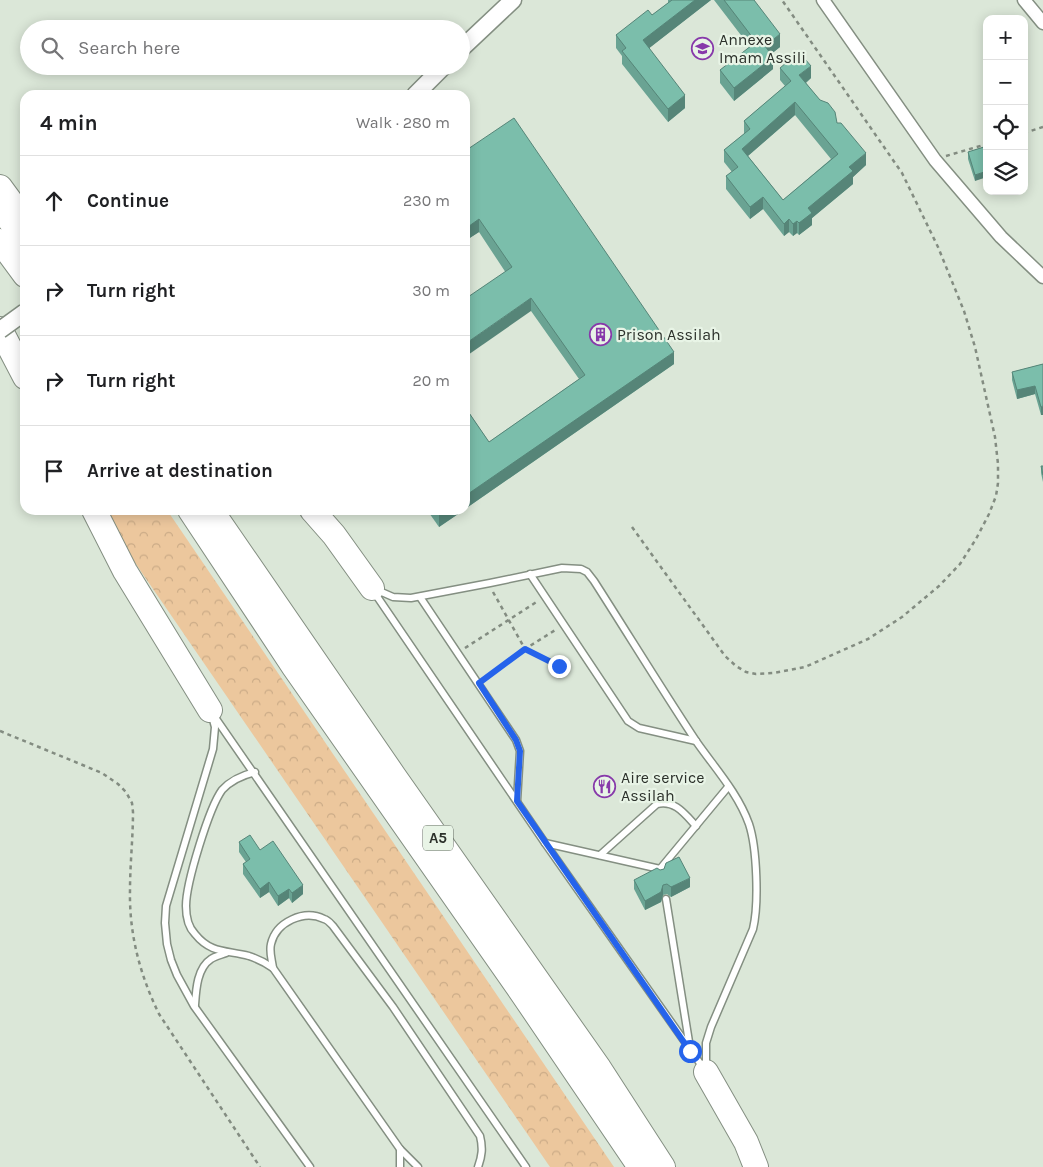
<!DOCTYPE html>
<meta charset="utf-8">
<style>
:root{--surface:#fff;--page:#f6f6f6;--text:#202124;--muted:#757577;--line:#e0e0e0}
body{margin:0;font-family:Karla,sans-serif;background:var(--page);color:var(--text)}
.controls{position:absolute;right:15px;top:15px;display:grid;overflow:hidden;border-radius:10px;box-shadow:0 2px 12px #0003}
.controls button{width:45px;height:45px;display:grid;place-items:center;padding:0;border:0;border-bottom:1px solid var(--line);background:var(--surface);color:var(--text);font:25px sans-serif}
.stop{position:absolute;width:15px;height:15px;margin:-11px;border:4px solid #2563eb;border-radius:50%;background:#fff}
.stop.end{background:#2563eb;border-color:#fff;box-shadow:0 1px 5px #0008}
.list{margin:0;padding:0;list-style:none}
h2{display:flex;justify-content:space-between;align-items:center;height:65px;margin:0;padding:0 20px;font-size:21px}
h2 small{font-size:16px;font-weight:400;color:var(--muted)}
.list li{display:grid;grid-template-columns:32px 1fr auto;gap:15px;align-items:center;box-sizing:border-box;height:90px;padding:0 20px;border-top:1px solid var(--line)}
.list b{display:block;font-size:19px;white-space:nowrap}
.list em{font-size:16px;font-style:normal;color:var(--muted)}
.icon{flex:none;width:28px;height:28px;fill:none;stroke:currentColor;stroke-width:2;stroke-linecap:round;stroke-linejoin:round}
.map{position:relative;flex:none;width:1043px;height:1167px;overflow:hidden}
.search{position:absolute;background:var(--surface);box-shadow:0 2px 12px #0003;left:20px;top:20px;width:450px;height:55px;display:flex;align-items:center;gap:12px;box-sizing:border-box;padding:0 18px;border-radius:28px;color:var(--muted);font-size:19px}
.panel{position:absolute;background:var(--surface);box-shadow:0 2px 12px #0003;left:20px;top:90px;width:450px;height:425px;border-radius:15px}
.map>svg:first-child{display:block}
.forest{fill:url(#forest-crowns)}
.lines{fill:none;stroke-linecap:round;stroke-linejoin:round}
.service-casing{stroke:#848f82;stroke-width:9}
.minor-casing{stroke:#848f82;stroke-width:15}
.tertiary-casing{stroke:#848f82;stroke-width:19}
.motorway-casing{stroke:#848f82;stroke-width:26}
.path{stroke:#838c81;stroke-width:2.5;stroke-dasharray:4 4;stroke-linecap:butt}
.service{stroke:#fff;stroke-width:6}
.minor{stroke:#fff;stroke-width:12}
.tertiary{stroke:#fff;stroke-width:16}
.motorway{stroke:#fff;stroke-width:24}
.tertiary-bridge-casing{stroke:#848f82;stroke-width:19;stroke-linecap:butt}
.tertiary-bridge{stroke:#fff;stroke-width:16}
.wall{fill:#6aa393;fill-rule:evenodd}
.shaded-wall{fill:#568578}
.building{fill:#7bbeab;stroke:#568578;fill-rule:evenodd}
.route{stroke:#2563eb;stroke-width:6}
.labels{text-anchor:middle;stroke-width:4.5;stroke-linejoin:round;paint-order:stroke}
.shield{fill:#e8f4e6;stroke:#646c63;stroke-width:1}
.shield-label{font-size:15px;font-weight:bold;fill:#2c312b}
.poi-label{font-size:16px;fill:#2c312b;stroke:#e8f4e6;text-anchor:start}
</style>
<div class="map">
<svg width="1043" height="1167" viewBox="0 0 1043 1167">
<defs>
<pattern id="forest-crowns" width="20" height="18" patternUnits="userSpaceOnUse" patternTransform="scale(1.25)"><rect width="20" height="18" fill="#ecc79d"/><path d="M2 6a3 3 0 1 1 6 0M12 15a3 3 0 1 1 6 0" fill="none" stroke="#cbab87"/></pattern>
</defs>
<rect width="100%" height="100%" fill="#dbe7d8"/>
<path class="forest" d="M103 510H167L614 1167H550L118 538Z"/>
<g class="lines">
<defs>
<g id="service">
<path d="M530 574 628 721 639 728 696 741"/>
<path d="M377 590 393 597 411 598 490 583 562 568 581 569 587 572 594 581C628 634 661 688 696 741 714 767 738 793 749 824 757 848 759 904 753 929L711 1027 706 1043V1068"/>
<path d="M374 592 545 843 704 1069"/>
<path d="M420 597 516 740 520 751 517 801"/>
<path d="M212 713 526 1167"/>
<path d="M212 716 215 727 213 749 166 906 165 923 167 944 171 960 177 975 194 1006 310 1167"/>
<path d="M255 772C243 775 230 781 222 790 209 808 186 883 186 906 186 916 188 927 195 934 211 954 227 950 249 956 258 959 266 963 273 968"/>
<path d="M545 843 660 869"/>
<path d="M600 855 657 804C675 800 684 813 696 826"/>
<path d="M660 872V869L728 787"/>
<path d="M666 899 690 1048"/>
<path d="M195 1005C196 990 197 968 211 959 215 956 221 955 226 953"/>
<path d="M400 1149 418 1167"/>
<path d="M400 1167V1149L273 968C272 960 269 952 271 944 276 922 304 909 324 919 328 920 331 924 333 926L393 1007 480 1136C483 1148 482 1156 478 1167"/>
</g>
<g id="minor">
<path d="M823 0 935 160 1001 237 1043 277"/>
<path d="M1024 0 1043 23"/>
</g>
<g id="tertiary">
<path d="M461 49 513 0"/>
<path d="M415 95 444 66"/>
</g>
<g id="motorway">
<path d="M0 187 22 217"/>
<path d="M0 207 25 241"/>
<path d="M0 241 25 275"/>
<path d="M0 329 25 377"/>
<path d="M94 510 125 571 210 710"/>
<path d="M190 510 294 667 522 993 640 1167"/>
<path d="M211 510 394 776 599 1068 663 1167"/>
<path d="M312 510 334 535 372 588"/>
<path d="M706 1072 746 1142 756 1167"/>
</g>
</defs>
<use href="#service" class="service-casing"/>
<use href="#minor" class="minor-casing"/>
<use href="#tertiary" class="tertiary-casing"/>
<use href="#motorway" class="motorway-casing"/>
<g class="path">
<path d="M1024 133 1043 127"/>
<path d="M946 156 987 144"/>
<path d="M632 527 725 656 736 666 746 672 756 674 774 673 805 667 868 639 902 617 939 586 960 564 976 539 989 514 996 496 998 483V464L995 437 975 347 964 311 938 247 902 173 782 0"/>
<path d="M493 592 525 649 568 673"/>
<path d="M465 648 538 601"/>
<path d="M485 678 525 649 557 629"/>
<path d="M0 731 102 773 118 784 126 792 132 803 133 812C133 838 130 864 130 890 129 934 140 975 159 1014L260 1167"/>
</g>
<use href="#service" class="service"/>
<use href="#minor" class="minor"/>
<use href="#tertiary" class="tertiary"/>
<use href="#motorway" class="motorway"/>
<defs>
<path id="tertiary-bridge" d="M0 330 25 312"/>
</defs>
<use href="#tertiary-bridge" class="tertiary-bridge-casing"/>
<use href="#tertiary-bridge" class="tertiary-bridge"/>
</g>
<g class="wall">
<path d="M668 0H711L649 48 685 108 668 122 622 64V56L616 48V35L652 15 668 3Z"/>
<path d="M714 0H754L780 47 771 54 773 69 734 101 720 83V70L750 47Z"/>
<path d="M780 68 811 78 806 83 837 123 866 165 853 177V184L812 218V225L799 235 797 233 793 236 789 232 784 236 763 209 750 219 726 189V176L732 172 724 162V150L744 134V121L785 86 780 80ZM795 115 831 159 783 200 748 156Z"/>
<path d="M987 146 975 181 968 159V152Z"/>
<path d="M465 151 674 364 465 509V407L489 442 579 379 531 311 479 232 465 241Z"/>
<path d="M1043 364 1041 415 1035 394 1017 399 1012 380V372Z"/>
<path d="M1041 466H1043V482L1041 473Z"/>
<path d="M427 510H464L439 527Z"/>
<path d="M239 842 303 894 292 903 289 898 278 906 269 892 260 898 243 874V864L246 862 239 852Z"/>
<path d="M634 880 690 887 671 897 667 894 663 895 661 902 645 910 634 889Z"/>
</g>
<g class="shaded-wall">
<path d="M695 0H711L643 53V40Z"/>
<path d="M780 34V47L765 59V46Z"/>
<path d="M773 57V69L734 101V88Z"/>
<path d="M811 66V78L799 88V75Z"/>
<path d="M685 95V108L668 122V109Z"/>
<path d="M795 102V115L742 161V149Z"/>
<path d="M866 153V165L853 177V184L812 218V225L799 235V223L808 208 849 167Z"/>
<path d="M987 171V177L975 181V175Z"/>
<path d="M763 197V209L750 219V207Z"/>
<path d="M479 219V232L465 241V229Z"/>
<path d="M789 219V232L784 236V224Z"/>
<path d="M797 221V233L793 236V224Z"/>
<path d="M531 298V311L465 357V344Z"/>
<path d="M674 352V364L465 509V496Z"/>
<path d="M1035 386V394L1017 399V390Z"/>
<path d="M1043 406V415H1041V407Z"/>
<path d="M445 510H464L439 527V514Z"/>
<path d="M690 878V887L671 897V887Z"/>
<path d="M269 882V892L260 898V889Z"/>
<path d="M303 885V894L292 903V893Z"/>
<path d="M663 885V895L661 902 645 910V901Z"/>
<path d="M289 889V898L278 906V896Z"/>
</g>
<g class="building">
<path d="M672 0H695L643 40 685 95 668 109 622 51 626 48 616 35 648 10 652 15Z"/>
<path d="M724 0H754L780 34 765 46 773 57 734 88 720 70 756 42Z"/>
<path d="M799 52 811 66 799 75 820 100 828 103 835 112 837 123H841L866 153 849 167 853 171 808 208 812 213 799 223 797 221 793 224 789 219 784 224 763 197 750 207 726 176 738 167 724 150 750 129 744 121 791 81 780 68ZM795 102 838 154 783 200 742 149Z"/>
<path d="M514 118 674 352 465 496V407L489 442 585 375 531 298 465 344V299L512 267 479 219 465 229V151Z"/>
<path d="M987 146V171L975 175 968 152Z"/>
<path d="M1043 364V406L1041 407 1035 386 1017 390 1012 372Z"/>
<path d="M1041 466H1043V475Z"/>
<path d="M436 510H445L439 514Z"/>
<path d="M250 835 260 850 273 841 303 885 292 893 289 889 278 896 269 882 260 889 243 864 250 859 239 842Z"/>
<path d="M679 857 690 878 671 887 667 884 663 885 661 892 645 901 634 880 657 868 660 870 664 869 666 863Z"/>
</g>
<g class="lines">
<path class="route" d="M559 666 525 649 479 683 516 740 520 751 517 801 690 1051"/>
</g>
<defs>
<symbol id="school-ring" viewBox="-11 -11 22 22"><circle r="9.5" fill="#e8f4e6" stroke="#8739aa" stroke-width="1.5"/><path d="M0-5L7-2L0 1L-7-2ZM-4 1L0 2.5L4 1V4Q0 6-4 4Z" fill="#8739aa"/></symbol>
<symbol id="building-ring" viewBox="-11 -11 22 22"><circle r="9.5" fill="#e8f4e6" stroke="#8739aa" stroke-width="1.5"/><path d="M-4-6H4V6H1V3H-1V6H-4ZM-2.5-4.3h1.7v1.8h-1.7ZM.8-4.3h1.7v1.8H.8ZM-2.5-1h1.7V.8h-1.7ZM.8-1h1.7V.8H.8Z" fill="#8739aa"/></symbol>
<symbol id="restaurant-ring" viewBox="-11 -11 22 22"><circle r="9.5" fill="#e8f4e6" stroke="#8739aa" stroke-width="1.5"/><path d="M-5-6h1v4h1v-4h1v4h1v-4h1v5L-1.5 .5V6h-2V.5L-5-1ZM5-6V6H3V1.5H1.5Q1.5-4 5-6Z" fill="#8739aa"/></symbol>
</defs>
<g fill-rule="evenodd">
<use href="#school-ring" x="690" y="36" width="25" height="25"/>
<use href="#building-ring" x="588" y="322" width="25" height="25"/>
<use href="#restaurant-ring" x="592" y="774" width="25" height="25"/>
</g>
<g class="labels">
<rect class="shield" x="423" y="825.5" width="30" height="25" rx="4"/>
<g class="shield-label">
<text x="438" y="843">A5</text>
</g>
<g class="poi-label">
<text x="719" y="45">Annexe<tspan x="719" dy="18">Imam Assili</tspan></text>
<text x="617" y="340">Prison Assilah</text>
<text x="621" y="783">Aire service<tspan x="621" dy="18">Assilah</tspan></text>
</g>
</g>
</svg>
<div class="controls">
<button>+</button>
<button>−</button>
<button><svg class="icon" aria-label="locate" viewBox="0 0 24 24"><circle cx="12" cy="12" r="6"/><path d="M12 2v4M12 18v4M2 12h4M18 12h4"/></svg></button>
<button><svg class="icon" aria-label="layers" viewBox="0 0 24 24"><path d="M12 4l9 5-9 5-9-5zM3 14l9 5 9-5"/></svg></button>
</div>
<div class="stop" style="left:690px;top:1051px"></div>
<div class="stop end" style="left:559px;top:666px"></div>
<div class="search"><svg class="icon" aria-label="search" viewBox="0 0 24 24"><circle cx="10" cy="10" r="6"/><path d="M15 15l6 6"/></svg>Search here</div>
<section class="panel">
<h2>4 min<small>Walk · 280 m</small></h2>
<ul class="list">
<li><svg class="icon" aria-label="ahead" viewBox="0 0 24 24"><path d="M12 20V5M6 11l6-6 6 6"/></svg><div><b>Continue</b></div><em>230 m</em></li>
<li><svg class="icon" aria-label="right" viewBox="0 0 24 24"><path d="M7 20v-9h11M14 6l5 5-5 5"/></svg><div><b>Turn right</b></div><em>30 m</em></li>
<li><svg class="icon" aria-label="right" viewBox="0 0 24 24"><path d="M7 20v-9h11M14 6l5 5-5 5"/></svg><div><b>Turn right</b></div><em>20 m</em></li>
<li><svg class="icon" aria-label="arrive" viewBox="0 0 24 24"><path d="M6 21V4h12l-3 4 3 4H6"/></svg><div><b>Arrive at destination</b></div></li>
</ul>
</section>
</div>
